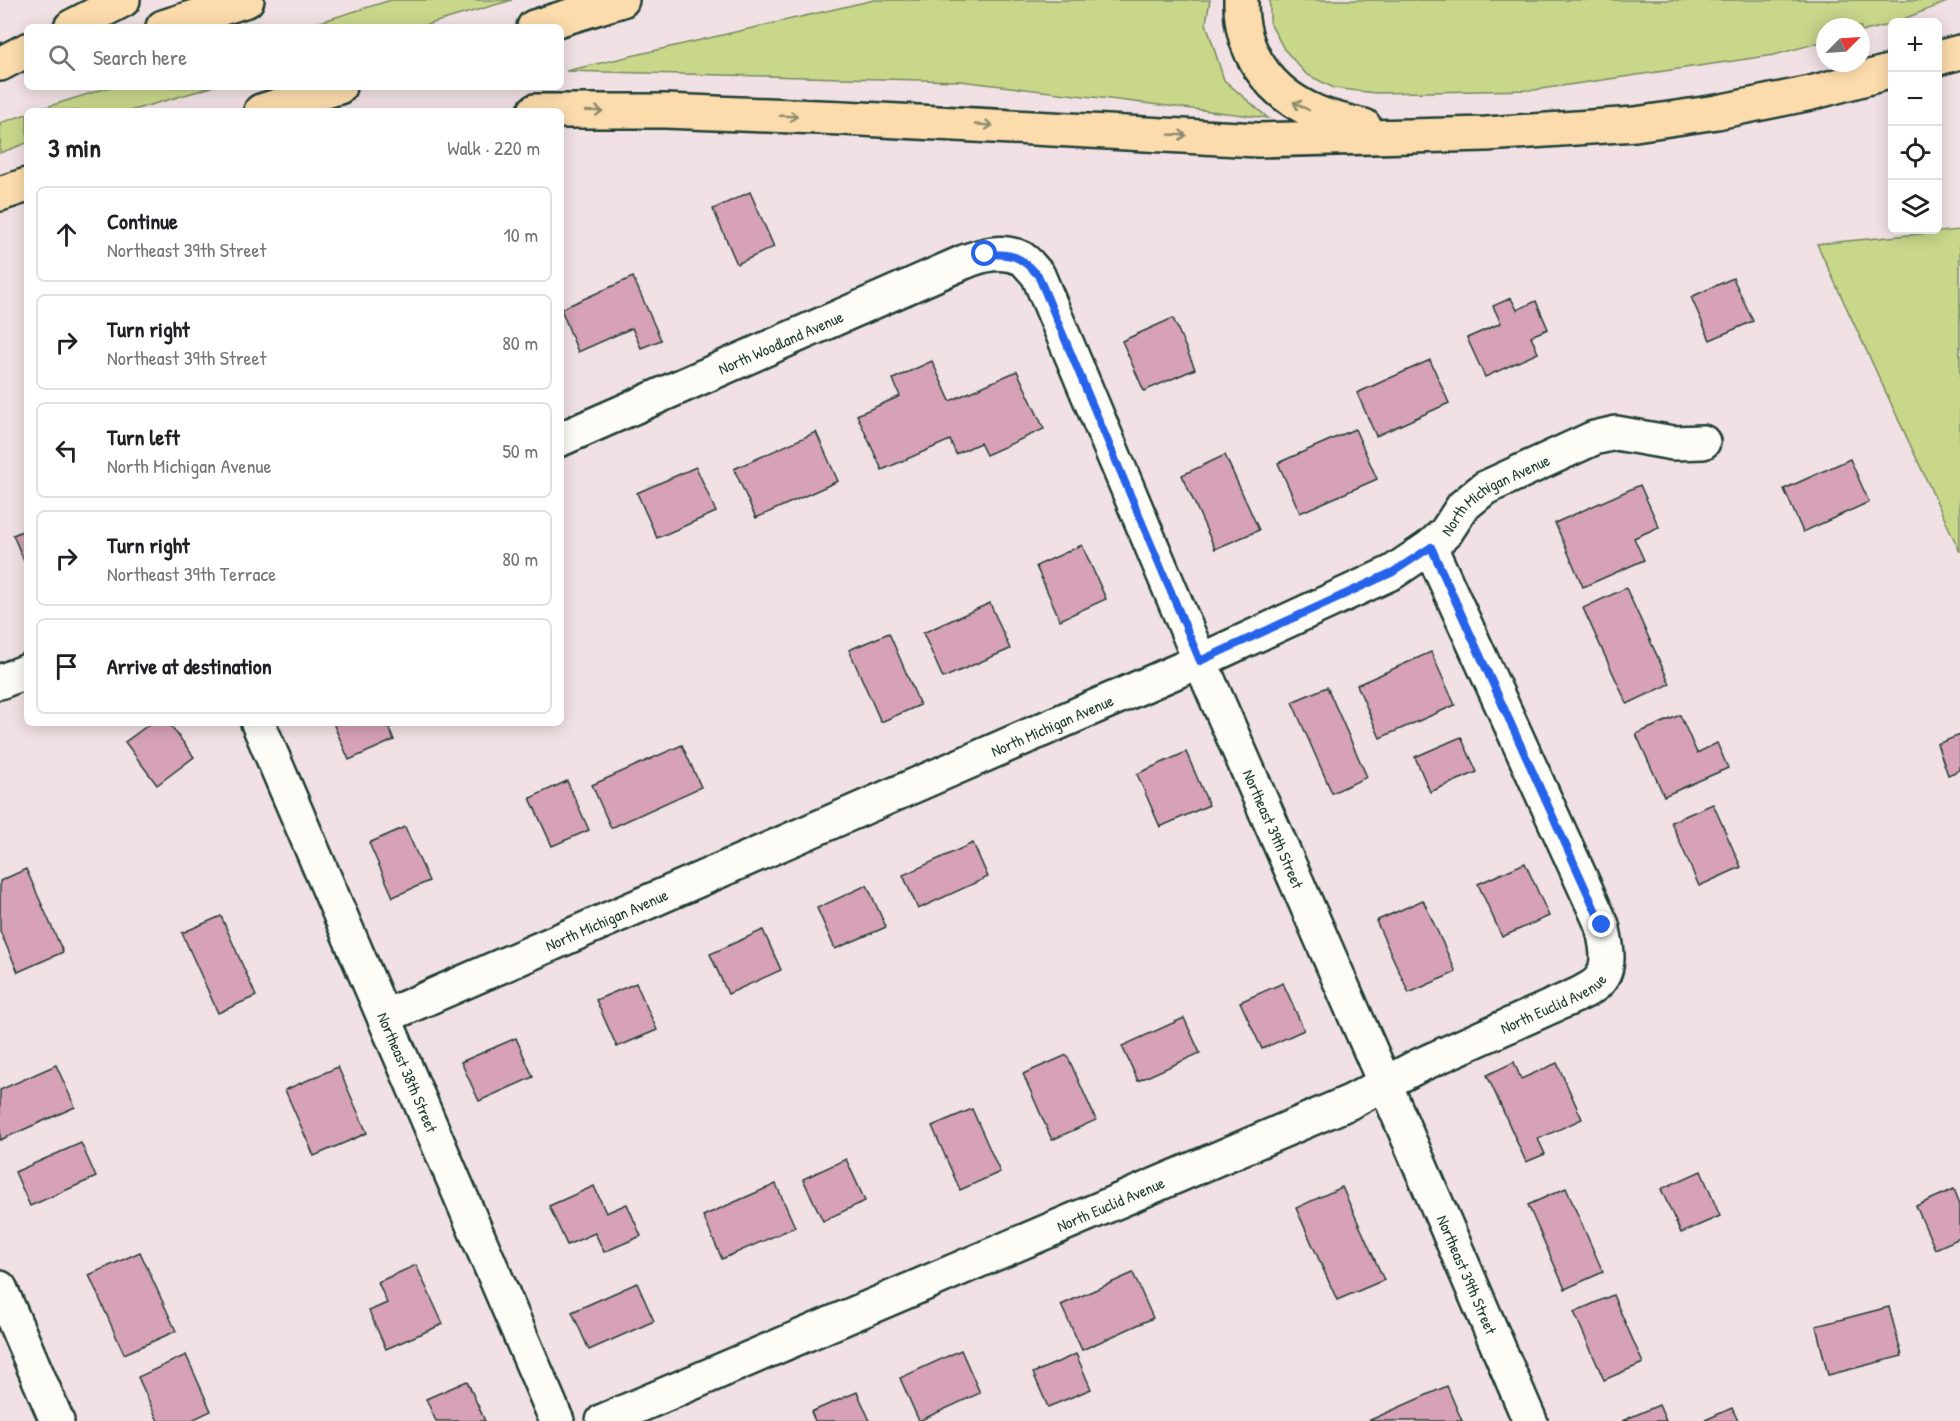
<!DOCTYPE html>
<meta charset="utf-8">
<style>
:root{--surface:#fff;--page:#f6f6f6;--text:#202124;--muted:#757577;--line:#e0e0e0}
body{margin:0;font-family:"Patrick Hand",sans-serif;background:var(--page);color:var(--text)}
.controls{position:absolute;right:18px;top:18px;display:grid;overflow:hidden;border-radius:9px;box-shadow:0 3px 15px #0003}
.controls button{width:54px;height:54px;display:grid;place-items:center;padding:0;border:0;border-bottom:2px solid var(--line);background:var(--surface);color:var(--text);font:30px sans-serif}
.compass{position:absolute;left:1816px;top:18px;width:54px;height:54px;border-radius:50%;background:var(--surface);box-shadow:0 3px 15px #0003;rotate:66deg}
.stop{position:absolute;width:18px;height:18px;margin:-14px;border:4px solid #2563eb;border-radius:50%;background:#fff}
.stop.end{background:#2563eb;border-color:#fff;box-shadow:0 2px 6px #0008}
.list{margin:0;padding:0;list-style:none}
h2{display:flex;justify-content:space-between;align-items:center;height:78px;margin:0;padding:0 24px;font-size:26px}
h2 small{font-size:20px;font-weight:400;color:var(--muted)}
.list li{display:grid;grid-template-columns:39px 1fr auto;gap:18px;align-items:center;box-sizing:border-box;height:96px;margin:0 12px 12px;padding:0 12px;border:2px solid var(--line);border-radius:9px}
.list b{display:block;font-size:22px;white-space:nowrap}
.list p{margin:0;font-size:20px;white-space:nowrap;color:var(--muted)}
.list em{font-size:20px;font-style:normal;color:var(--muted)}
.icon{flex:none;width:33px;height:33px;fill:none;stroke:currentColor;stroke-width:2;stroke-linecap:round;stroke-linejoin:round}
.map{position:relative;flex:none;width:1960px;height:1421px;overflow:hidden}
.search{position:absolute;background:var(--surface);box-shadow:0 3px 15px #0003;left:24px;top:24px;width:540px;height:66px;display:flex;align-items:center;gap:15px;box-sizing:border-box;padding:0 21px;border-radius:9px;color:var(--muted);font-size:22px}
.panel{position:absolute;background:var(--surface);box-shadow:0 3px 15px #0003;left:24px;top:108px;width:540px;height:618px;border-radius:9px}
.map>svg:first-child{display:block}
.green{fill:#c9d78b;stroke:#748a60;stroke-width:1.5}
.building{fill:#d7a1b8;stroke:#1f3d34;stroke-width:1.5}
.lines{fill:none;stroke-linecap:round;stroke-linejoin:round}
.minor-casing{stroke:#1f3d34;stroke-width:38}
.highway-casing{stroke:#1f3d34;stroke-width:38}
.minor{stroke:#fdfcf7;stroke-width:33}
.highway{stroke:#fcdcac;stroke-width:33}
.oneway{stroke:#8e8c70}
.route{stroke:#2563eb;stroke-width:8}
.labels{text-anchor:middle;stroke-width:5;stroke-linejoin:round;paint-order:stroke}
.street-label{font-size:16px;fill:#1f3d34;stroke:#fdfcf7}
</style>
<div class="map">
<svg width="1960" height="1421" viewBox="0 0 1960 1421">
<rect width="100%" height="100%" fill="#f2e1e4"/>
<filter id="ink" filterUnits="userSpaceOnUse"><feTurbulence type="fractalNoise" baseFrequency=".0167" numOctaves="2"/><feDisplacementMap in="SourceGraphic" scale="12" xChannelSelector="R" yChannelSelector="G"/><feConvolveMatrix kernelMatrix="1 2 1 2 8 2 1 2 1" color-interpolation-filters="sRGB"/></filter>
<g filter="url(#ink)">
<g class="green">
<path d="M391 0H512L419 27H304Z"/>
<path d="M874 0H1210L1206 23 1224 80 1268 118 960 81 566 71Z"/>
<path d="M1270 0H1952L1888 25 1861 32V27H1825V41L1774 55 1534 90 1375 93 1334 88 1306 74 1284 49 1270 23Z"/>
<path d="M110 87H212L130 111H34Z"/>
<path d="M27 114V143L0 153V123Z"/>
<path d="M1960 230V552L1817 244Z"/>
</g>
<g class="building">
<path d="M750 192 774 247 737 264 713 209Z"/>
<path d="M633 277 661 340 641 348 632 328 578 352 561 309Z"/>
<path d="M1733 278 1753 321 1710 340 1691 297Z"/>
<path d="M1511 298 1517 310 1536 301 1548 329 1531 336 1538 353 1485 377 1467 338 1501 323 1493 306Z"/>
<path d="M1173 318 1195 369 1144 391 1122 341Z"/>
<path d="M1430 360 1449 403 1376 436 1357 393Z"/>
<path d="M932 361 950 401 1017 371 1044 429 986 455 980 443 956 454 950 440 882 470 857 415 900 396 893 379Z"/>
<path d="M1355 429 1377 479 1300 513 1278 463Z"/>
<path d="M816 432 838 481 756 518 734 469Z"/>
<path d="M1225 455 1259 530 1215 549 1182 475Z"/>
<path d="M1850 459 1869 502 1803 532 1784 489Z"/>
<path d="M696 467 716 512 657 538 637 493Z"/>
<path d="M1640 485 1659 527 1634 538 1644 560 1583 587 1555 523Z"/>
<path d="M27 529V568L13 535Z"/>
<path d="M1082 545 1106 599 1060 620 1036 566Z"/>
<path d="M1626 588 1670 684 1627 704 1583 608Z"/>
<path d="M990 603 1010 649 943 678 923 633Z"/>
<path d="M889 633 920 705 881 722 849 650Z"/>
<path d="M1431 652 1455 705 1380 738 1357 685Z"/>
<path d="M1327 687 1367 777 1332 793 1292 702Z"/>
<path d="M1680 715 1697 753 1717 743 1728 768 1664 796 1636 734Z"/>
<path d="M151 723H169L194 757 157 785 125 742Z"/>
<path d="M333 723H387L394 740 349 760Z"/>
<path d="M1960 735V770L1948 775 1937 744Z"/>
<path d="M1461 737 1477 772 1430 792 1415 757Z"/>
<path d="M682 745 701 787 611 828 592 785Z"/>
<path d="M1186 752 1209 805 1160 827 1137 774Z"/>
<path d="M567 781 589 830 552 846 530 798Z"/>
<path d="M1713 804 1741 867 1699 886 1671 822Z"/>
<path d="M405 827 429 881 393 897 369 843Z"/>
<path d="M973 843 988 877 918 909 903 875Z"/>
<path d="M1525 863 1549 916 1502 937 1478 884Z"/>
<path d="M26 869 63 952 18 972 0 931V881Z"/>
<path d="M867 885 886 927 835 949 817 908Z"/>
<path d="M1423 900 1456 972 1409 993 1376 921Z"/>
<path d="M221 916 256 996 218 1013 182 933Z"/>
<path d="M763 930 781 970 728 994 710 954Z"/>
<path d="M636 983 657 1030 617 1047 596 1000Z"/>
<path d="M1283 983 1304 1030 1262 1049 1240 1002Z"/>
<path d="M1184 1018 1200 1053 1138 1081 1122 1046Z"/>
<path d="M516 1038 533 1077 479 1101 461 1062Z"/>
<path d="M1067 1055 1096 1120 1052 1140 1023 1074Z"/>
<path d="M1514 1062 1521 1079 1557 1063 1582 1119 1538 1139 1545 1154 1526 1162 1487 1075Z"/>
<path d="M56 1065 75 1107 0 1140V1090Z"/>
<path d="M338 1067 367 1133 314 1156 285 1090Z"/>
<path d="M972 1109 1000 1172 960 1190 932 1126Z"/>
<path d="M81 1143 96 1177 30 1206 15 1172Z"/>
<path d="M846 1159 865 1201 823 1221 803 1179Z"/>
<path d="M1701 1171 1720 1216 1681 1233 1661 1189Z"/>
<path d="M776 1184 795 1227 722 1259 703 1216Z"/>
<path d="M594 1186 606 1213 627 1204 641 1236 604 1252 595 1233 567 1245 549 1206Z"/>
<path d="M1342 1187 1384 1280 1337 1300 1296 1208Z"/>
<path d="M1566 1188 1603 1272 1565 1289 1528 1205Z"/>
<path d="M1954 1189 1960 1204V1238L1935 1249 1916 1206Z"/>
<path d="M140 1252 176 1331 124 1354 89 1275Z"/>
<path d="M416 1265 443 1324 386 1349 369 1311 387 1303 378 1282Z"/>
<path d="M1133 1273 1153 1318 1082 1350 1061 1305Z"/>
<path d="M637 1283 654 1321 589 1350 572 1312Z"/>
<path d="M1613 1295 1643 1363 1604 1380 1574 1312Z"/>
<path d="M1889 1307 1902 1356 1828 1375 1816 1326Z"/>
<path d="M961 1350 980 1393 919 1421 900 1378Z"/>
<path d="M1076 1354 1091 1389 1048 1407 1033 1373Z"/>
<path d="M186 1355 211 1411 190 1421H158L138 1377Z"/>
<path d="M467 1381 485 1421H436L426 1399Z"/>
<path d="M1447 1386 1462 1421H1368Z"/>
<path d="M857 1392 870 1421H815L811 1412Z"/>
<path d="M1659 1405 1666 1421H1622Z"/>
<path d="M1732 1408 1738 1421H1703Z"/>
</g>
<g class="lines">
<defs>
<g id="minor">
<path id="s1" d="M561 439 964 262C982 255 1002 249 1021 258 1027 261 1033 270 1038 275L1200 661 1385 1084 1530 1421"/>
<path d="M0 682 27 671"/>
<path id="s2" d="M258 723 557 1421"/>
<path id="s3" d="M384 1017 1200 661 1393 572 1430 547 1446 532 1463 506 1485 488 1594 438 1616 433 1673 443 1703 442"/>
<path d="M0 1288 57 1421"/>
<path id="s4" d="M603 1421 1350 1102 1418 1066 1577 995C1583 992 1592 988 1597 983 1613 968 1606 943 1602 925L1430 547"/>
</g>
<g id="highway">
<path d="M1241 0C1240 51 1268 92 1315 112 1330 119 1348 122 1364 126"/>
<path d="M71 27 123 0"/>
<path d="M163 27 247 0"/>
<path d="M534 27 622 0"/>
<path d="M1938 58 1960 52"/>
<path d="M0 64 27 50"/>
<path d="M261 111 339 87"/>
<path d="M535 111H665L843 118 1258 140 1486 134 1635 124 1717 112 1811 93 1892 71"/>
<path d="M0 194 27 185"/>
</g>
</defs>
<use href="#minor" class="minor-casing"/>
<use href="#highway" class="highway-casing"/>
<use href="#minor" class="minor"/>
<use href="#highway" class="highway"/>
</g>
<defs><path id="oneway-shaft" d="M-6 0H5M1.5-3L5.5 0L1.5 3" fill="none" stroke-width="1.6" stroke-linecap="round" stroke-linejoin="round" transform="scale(1.5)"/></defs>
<g class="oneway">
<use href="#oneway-shaft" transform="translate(1301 106) rotate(-152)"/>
<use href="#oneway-shaft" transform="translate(594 111) rotate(1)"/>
<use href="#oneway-shaft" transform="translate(789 116) rotate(2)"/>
<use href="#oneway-shaft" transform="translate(984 125) rotate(3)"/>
<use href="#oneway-shaft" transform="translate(1178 135) rotate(3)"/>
</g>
</g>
<g class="lines" filter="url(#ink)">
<path class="route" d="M985 254C1013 254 1019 255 1038 275L1200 661 1393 572 1431 547 1602 925"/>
</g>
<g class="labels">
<g class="street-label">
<text dy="6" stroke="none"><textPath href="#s1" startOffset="240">North Woodland Avenue</textPath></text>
<text dy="6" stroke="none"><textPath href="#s3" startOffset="1233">North Michigan Avenue</textPath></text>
<text dy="6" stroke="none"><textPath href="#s3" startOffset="729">North Michigan Avenue</textPath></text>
<text dy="6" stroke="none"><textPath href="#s1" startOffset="1125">Northeast 39th Street</textPath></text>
<text dy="6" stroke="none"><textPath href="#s3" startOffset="243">North Michigan Avenue</textPath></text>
<text dy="6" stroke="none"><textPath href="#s4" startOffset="1038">North Euclid Avenue</textPath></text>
<text dy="6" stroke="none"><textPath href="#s2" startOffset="380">Northeast 38th Street</textPath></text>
<text dy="6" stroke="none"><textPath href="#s4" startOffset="552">North Euclid Avenue</textPath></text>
<text dy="6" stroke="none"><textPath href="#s1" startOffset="1611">Northeast 39th Street</textPath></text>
</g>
</g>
</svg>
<div class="controls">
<button>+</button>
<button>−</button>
<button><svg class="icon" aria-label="locate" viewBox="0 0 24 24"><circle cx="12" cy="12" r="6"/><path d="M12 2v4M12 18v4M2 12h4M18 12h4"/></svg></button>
<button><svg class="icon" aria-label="layers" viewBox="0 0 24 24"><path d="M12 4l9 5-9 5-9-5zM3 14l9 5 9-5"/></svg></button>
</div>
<svg class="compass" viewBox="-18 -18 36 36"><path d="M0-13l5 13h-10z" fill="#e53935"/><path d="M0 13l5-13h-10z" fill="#757577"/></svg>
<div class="stop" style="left:985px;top:254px"></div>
<div class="stop end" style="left:1602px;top:925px"></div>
<div class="search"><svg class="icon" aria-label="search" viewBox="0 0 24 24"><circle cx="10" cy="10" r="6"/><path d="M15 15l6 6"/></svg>Search here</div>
<section class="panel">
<h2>3 min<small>Walk · 220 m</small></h2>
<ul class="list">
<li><svg class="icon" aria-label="ahead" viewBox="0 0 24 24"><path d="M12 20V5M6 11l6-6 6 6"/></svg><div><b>Continue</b><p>Northeast 39th Street</p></div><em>10 m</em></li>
<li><svg class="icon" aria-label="right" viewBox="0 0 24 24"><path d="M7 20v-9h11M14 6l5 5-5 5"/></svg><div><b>Turn right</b><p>Northeast 39th Street</p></div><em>80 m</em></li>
<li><svg class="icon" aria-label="left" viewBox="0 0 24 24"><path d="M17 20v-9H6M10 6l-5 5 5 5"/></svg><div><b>Turn left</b><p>North Michigan Avenue</p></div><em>50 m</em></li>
<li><svg class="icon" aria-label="right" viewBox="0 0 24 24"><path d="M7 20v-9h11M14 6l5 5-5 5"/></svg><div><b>Turn right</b><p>Northeast 39th Terrace</p></div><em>80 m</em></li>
<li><svg class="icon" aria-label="arrive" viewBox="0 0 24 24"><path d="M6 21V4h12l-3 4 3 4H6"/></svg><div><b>Arrive at destination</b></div></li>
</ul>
</section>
</div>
